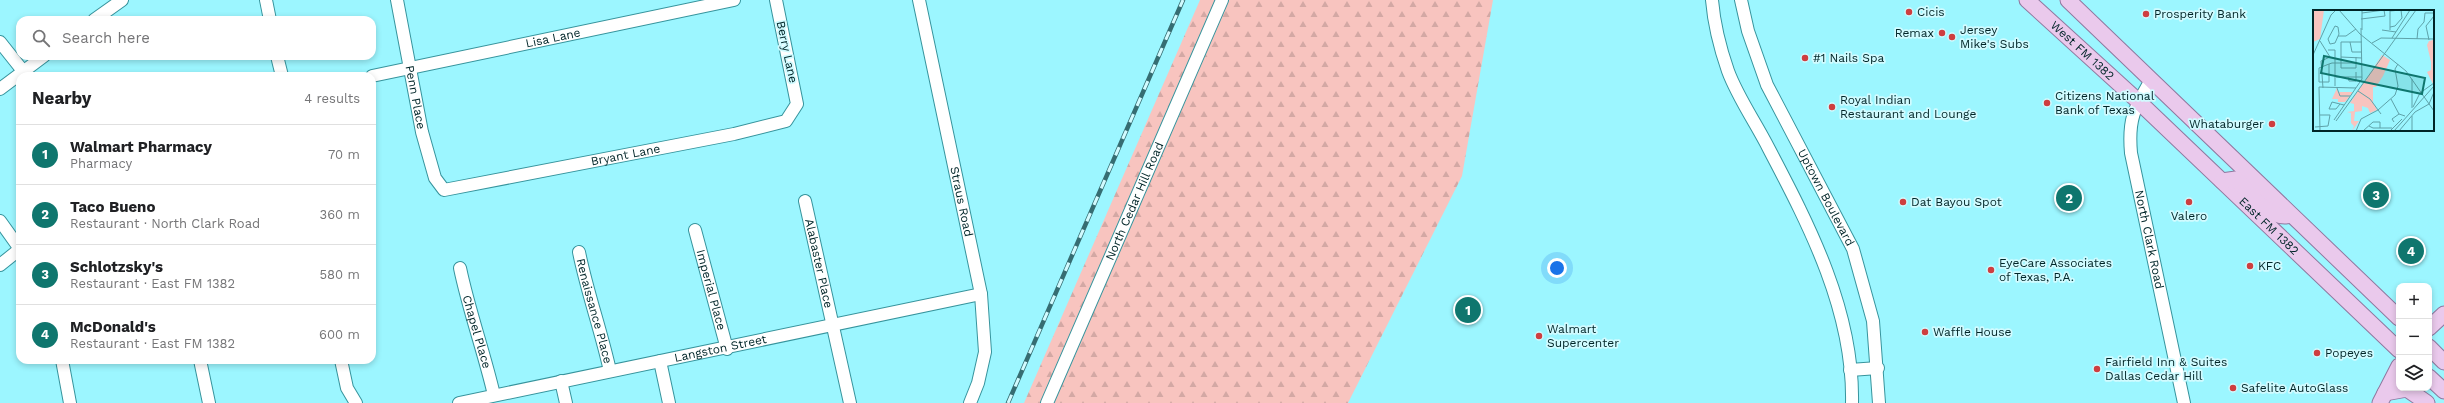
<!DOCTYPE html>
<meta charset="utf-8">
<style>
:root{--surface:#fff;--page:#f6f6f6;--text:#202124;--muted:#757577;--line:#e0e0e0;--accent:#0f766e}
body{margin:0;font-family:"Work Sans",sans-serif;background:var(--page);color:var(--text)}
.controls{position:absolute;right:12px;bottom:12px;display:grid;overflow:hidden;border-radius:8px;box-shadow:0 2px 6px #0003}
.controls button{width:36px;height:36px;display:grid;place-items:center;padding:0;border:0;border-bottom:1px solid var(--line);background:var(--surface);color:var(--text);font:20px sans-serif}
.you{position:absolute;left:1557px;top:268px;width:14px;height:14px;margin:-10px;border:3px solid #fff;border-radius:50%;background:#1a73e8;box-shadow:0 0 0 6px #1a73e833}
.badge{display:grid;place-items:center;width:26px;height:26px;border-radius:50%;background:var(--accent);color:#fff;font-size:13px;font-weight:700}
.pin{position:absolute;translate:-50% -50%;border:2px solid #fff;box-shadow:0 1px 4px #0006}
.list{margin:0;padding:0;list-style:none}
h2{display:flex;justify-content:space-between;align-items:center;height:52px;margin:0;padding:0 16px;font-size:17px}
h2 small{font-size:13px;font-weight:400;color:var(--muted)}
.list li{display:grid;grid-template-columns:26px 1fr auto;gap:12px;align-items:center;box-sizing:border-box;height:60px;padding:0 16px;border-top:1px solid var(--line)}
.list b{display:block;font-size:15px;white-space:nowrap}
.list p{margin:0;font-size:13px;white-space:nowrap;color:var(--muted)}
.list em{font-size:13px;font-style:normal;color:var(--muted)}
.icon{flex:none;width:22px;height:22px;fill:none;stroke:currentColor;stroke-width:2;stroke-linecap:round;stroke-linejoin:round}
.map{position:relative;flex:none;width:2444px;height:403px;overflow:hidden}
.search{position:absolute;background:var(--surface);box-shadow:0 2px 6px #0003;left:16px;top:16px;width:360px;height:44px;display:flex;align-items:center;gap:10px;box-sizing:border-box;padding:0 14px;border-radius:12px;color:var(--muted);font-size:15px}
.panel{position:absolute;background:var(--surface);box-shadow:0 2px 6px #0003;left:16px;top:72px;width:360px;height:292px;border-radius:12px}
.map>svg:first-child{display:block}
.forest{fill:url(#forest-firs)}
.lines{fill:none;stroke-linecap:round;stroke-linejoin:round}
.minor-casing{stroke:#37949d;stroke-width:14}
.major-casing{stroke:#8f789f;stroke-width:17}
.minor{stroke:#fff;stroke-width:12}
.major{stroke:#eac9ec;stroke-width:15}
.rail-casing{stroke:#366d72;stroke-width:4.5}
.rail{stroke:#d1fbff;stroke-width:3;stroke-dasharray:9;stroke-linecap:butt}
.poi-dot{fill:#ce3e40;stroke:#d1fbff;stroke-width:1.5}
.labels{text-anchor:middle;stroke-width:3.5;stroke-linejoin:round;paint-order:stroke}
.poi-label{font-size:12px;fill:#002528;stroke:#d1fbff;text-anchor:start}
.street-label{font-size:12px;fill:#002528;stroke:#d1fbff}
.inset-road{fill:none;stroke:#5ea2a9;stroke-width:1}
.view{fill:#0f766e;fill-opacity:0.15;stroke:#0f766e;stroke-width:2}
.inset-edge{fill:none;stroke:#002528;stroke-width:2}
</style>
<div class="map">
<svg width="2444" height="403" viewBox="0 0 2444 403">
<defs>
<pattern id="forest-firs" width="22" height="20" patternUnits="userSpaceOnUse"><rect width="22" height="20" fill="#f8c4bf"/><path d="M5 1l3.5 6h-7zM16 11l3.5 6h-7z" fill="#d3a8a4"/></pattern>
</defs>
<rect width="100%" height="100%" fill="#9cf6ff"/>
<path class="forest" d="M1200 0H1493L1462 176 1348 403H1024Z"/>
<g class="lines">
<defs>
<g id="minor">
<path d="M266 0 270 20"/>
<path id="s1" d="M397 0 422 132 435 178 444 190 734 134 786 121 797 104 776 0"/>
<path id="s2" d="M919 0 981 294 985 352 978 383 970 403"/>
<path d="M1712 0C1714 24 1720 48 1728 71 1738 98 1756 123 1769 149 1810 227 1854 312 1852 403"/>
<path id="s3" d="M1741 0 1748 31 1767 85 1853 249 1873 321 1879 403"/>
<path d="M94 20 122 0"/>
<path d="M0 42 23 71"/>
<path d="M277 56 282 76"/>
<path id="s4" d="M372 76 734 0"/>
<path id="s5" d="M2151 80C2134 109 2128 119 2131 153L2184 403"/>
<path d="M0 89 44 56"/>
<path id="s6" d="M805 201 850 403"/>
<path d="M0 221 20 249"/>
<path id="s7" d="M695 230 727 349"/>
<path id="s8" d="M579 252C587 292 601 330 610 371"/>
<path d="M0 265 20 249"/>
<path id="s9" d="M460 268C469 311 484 352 494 395"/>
<path d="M62 360 70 403"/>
<path d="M200 360 209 403"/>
<path d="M341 360 347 388 356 403"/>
<path d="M660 361 669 403"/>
<path d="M1850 370 1878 368"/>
<path d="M561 381 566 403"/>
<path id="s10" d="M459 403 981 294"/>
<path id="s11" d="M1047 403 1222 0"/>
</g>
<g id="major">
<path id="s12" d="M2027 0 2138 101 2399 350"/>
<path d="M2068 0 2399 318"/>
<path d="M2222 181 2236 179C2249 192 2270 222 2291 215"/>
<path d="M2429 328 2444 314"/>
<path d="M2429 347 2444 362"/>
<path d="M2429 377 2444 391"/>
<path d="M2385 393 2407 389 2427 403"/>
<path d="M2380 403 2399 366"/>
</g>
</defs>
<use href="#minor" class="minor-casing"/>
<use href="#major" class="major-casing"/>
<use href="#minor" class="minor"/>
<use href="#major" class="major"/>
<defs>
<path id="rail" d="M1008 403 1183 0"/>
</defs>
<use href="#rail" class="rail-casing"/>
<use href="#rail" class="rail"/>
</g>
<g class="poi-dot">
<circle cx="1909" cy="12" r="4"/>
<circle cx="2146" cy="14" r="4"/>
<circle cx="1942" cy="33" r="4"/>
<circle cx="1952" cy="37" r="4"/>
<circle cx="1805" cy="58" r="4"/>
<circle cx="2047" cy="103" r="4"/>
<circle cx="1832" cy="107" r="4"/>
<circle cx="2272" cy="124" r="4"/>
<circle cx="1903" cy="202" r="4"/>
<circle cx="2189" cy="202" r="4"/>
<circle cx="2250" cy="266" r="4"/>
<circle cx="1991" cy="270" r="4"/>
<circle cx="1925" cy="332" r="4"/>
<circle cx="1539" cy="336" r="4"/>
<circle cx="2317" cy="353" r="4"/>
<circle cx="2097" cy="369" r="4"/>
<circle cx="2233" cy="388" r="4"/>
</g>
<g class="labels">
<g class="poi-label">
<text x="1917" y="16">Cicis</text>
<text x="2154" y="18">Prosperity Bank</text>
<text x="1960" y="34">Jersey<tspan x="1960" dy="14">Mike's Subs</tspan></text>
<text x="1934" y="37" text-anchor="end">Remax</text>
<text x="1813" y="62">#1 Nails Spa</text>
<text x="2055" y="100">Citizens National<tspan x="2055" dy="14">Bank of Texas</tspan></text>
<text x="1840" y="104">Royal Indian<tspan x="1840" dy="14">Restaurant and Lounge</tspan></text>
<text x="2264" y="128" text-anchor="end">Whataburger</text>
<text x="1911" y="206">Dat Bayou Spot</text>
<text x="2189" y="220" text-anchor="middle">Valero</text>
<text x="1999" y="267">EyeCare Associates<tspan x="1999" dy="14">of Texas, P.A.</tspan></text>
<text x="2258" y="270">KFC</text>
<text x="1547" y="333">Walmart<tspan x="1547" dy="14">Supercenter</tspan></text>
<text x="1933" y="336">Waffle House</text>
<text x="2325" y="357">Popeyes</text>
<text x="2105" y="366">Fairfield Inn &amp; Suites<tspan x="2105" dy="14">Dallas Cedar Hill</tspan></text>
<text x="2241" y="392">Safelite AutoGlass</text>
</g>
<g class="street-label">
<text dy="4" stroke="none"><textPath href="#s4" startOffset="185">Lisa Lane</textPath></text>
<text dy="4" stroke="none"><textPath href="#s12" startOffset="75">West FM 1382</textPath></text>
<text transform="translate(787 52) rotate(78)" y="4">Berry Lane</text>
<text dy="4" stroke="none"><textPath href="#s1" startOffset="99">Penn Place</textPath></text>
<text dy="4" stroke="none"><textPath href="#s1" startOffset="382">Bryant Lane</textPath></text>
<text dy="4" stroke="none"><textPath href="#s3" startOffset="216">Uptown Boulevard</textPath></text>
<text dy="4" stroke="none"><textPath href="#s2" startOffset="206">Straus Road</textPath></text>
<text dy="4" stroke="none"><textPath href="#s11" startOffset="220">North Cedar Hill Road</textPath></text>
<text dy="4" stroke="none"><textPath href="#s12" startOffset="331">East FM 1382</textPath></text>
<text dy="4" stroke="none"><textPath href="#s5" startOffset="166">North Clark Road</textPath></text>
<text dy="4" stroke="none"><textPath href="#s6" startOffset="64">Alabaster Place</textPath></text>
<text dy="4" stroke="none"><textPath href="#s7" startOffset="62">Imperial Place</textPath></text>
<text dy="4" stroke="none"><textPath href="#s8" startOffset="61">Renaissance Place</textPath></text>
<text dy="4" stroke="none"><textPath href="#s9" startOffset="66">Chapel Place</textPath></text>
<text dy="4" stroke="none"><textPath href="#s10" startOffset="267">Langston Street</textPath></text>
</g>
</g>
<g transform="translate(2313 10)">
<rect width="121" height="121" fill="#9cf6ff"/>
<path d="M0 0H11L7 29 0 32ZM120 30 121 72 120 74 114 62 118 60V52L114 35 116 31ZM69 45 77 50 70 66 63 77H60V92L64 100 57 103 55 98 49 96V101L42 102 41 111H46L39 121 41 116 38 113V103L34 102 41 101V94L37 93Z" fill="#f8c4bf"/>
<path d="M24 78 25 82H40L32 92H25V89H19Z" fill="#f8c4bf"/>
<path class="inset-road" d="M26 0 47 24 93 61 121 101M49 3 71 0M48 9 72 6 71 0M22 16 25 17 26 24 22 33 17 34 15 29ZM77 17 82 16 89 8 88 0 77 1M49 20V0M69 20 83 22M77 20V1M25 26H33L43 19M79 28 97 0M104 29 105 19 111 12 112 3H121M116 30 113 16 121 6M7 31 17 47 8 51 10 78M37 32 39 42H49M59 33 68 28 121 29M15 40H22V76M0 45 18 5 23 0M28 47 49 48M43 47V58H28V32H49M16 54V72H6V58L16 54 19 53H43M23 67H49M35 67 36 71H43V62M24 78 27 86H37M45 81 57 89 68 104M78 89 86 104M27 94 23 99H16L19 92 31 95M100 97 107 83 121 73M99 98V69M21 110 49 69 48 18M23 111 103 0M81 112 79 109 86 104 92 106M56 116 60 118H79M2 117 15 116 17 105H7M7 121 6 77 43 78M43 121 48 109 65 100 82 85 85 76 82 59 85 54M50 121 60 112H67V118M77 121 89 109M81 121 121 76M86 121 102 102 116 94 121 82M99 121V106"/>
<path class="view" d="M11 46 112 68 109 84 8 63Z"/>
<rect width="121" height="121" class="inset-edge"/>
</g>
</svg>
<div class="controls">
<button>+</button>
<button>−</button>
<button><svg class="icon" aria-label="layers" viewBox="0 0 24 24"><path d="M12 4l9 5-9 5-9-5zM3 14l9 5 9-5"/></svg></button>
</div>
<div class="you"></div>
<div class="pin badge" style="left:1468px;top:310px">1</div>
<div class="pin badge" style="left:2069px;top:198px">2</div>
<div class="pin badge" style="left:2376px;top:195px">3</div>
<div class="pin badge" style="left:2411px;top:251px">4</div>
<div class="search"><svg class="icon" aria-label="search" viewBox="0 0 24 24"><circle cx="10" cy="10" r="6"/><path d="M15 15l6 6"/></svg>Search here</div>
<section class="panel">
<h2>Nearby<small>4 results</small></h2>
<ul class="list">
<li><span class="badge">1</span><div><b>Walmart Pharmacy</b><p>Pharmacy</p></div><em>70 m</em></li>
<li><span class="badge">2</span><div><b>Taco Bueno</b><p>Restaurant · North Clark Road</p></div><em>360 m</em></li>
<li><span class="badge">3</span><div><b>Schlotzsky's</b><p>Restaurant · East FM 1382</p></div><em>580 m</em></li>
<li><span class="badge">4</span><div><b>McDonald's</b><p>Restaurant · East FM 1382</p></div><em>600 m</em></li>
</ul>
</section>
</div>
